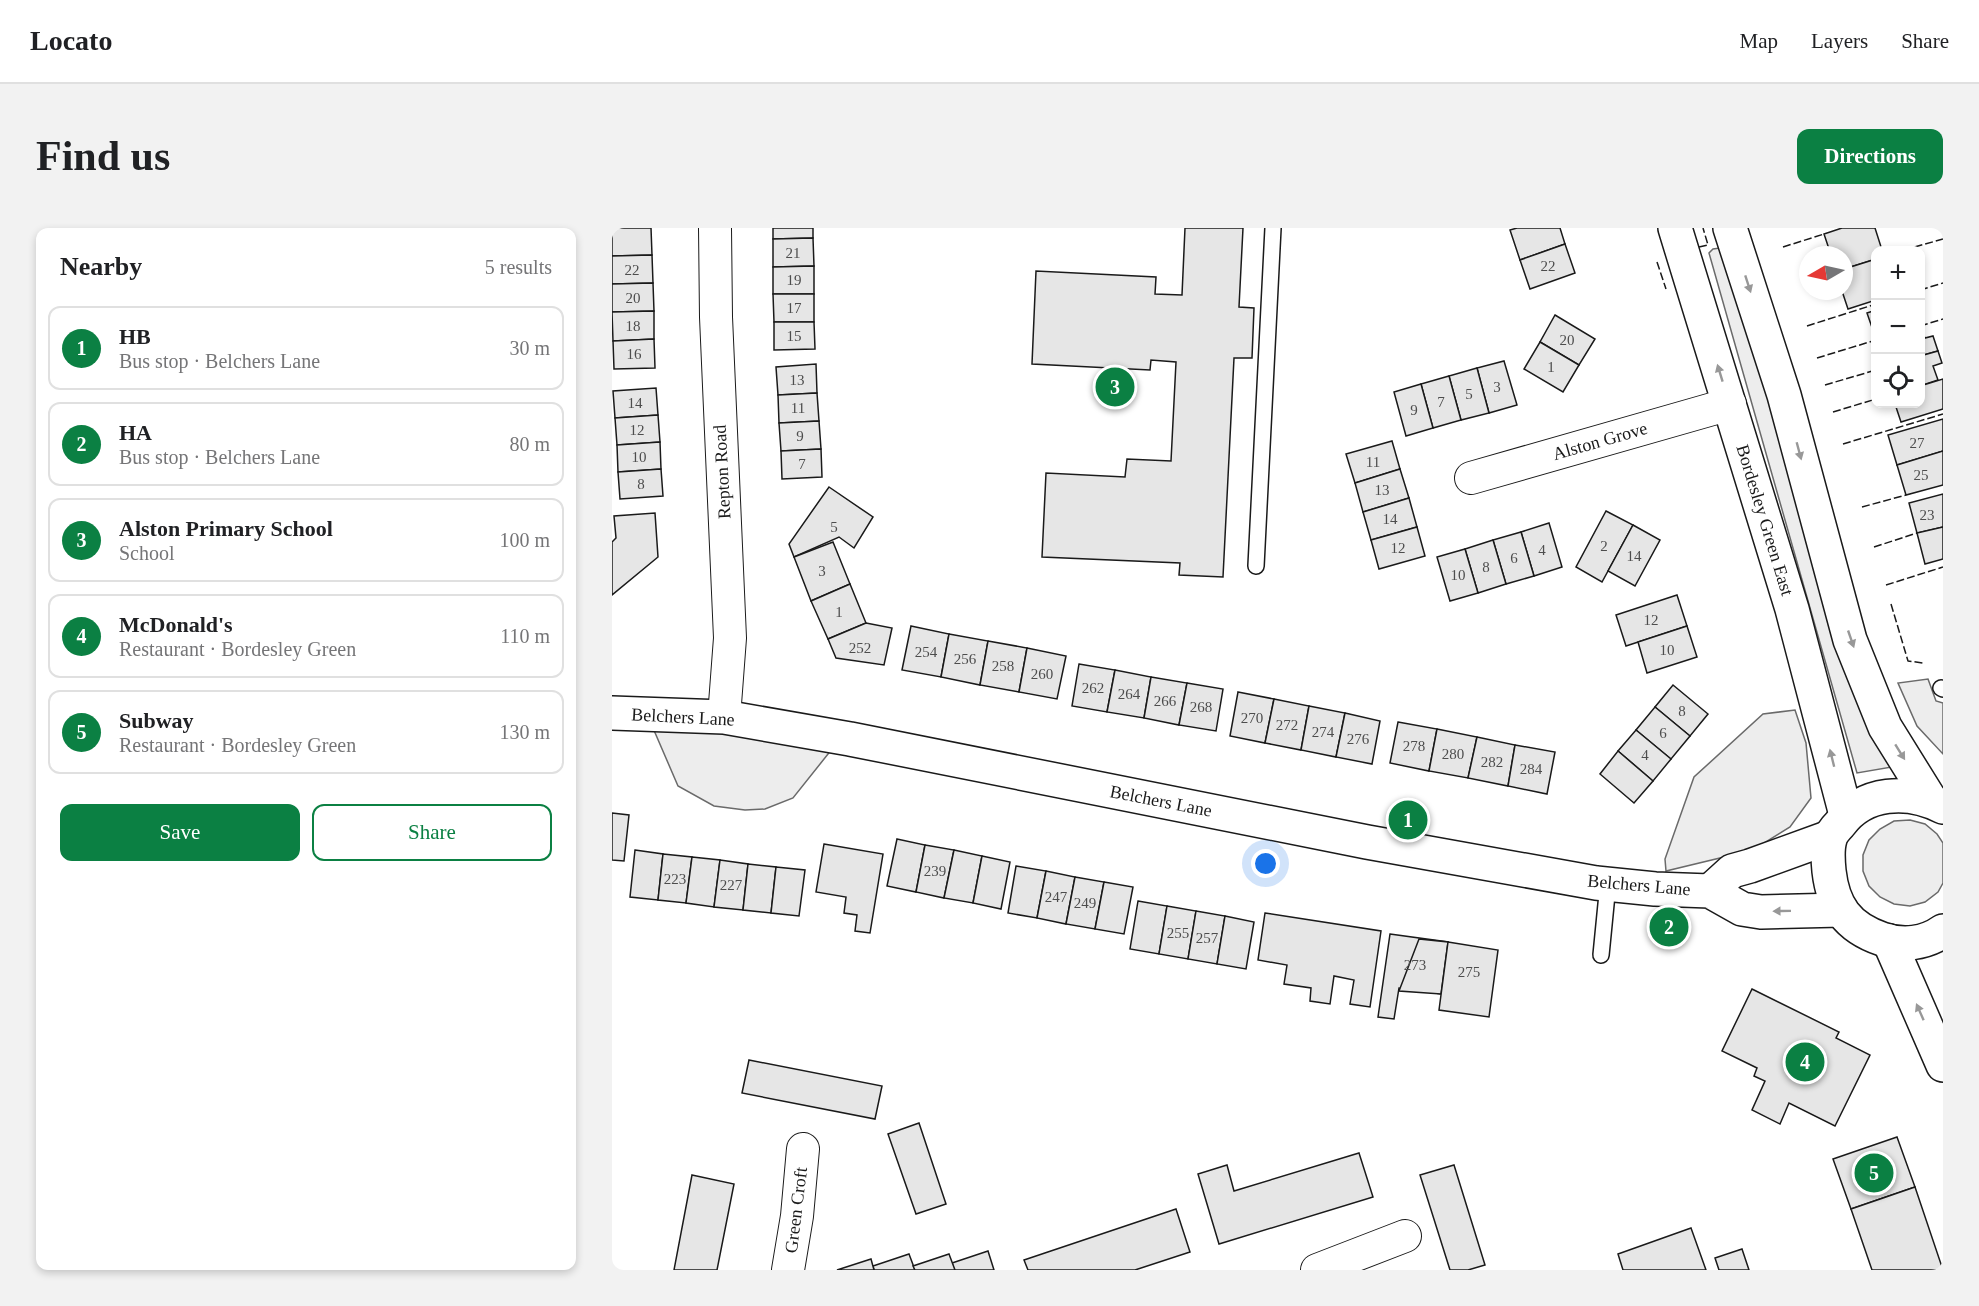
<!DOCTYPE html>
<meta charset="utf-8">
<style>
:root{--surface:#fff;--page:#f2f2f2;--text:#202124;--muted:#757577;--line:#e0e0e0;--accent:#0b8043}
body{margin:0;font-family:Georgia,serif;background:var(--page);color:var(--text)}
.controls{position:absolute;right:18px;top:18px;display:grid;overflow:hidden;border-radius:12px;box-shadow:0 3px 9px #0003}
.controls button{width:54px;height:54px;display:grid;place-items:center;padding:0;border:0;border-bottom:2px solid var(--line);background:var(--surface);color:var(--text);font:30px sans-serif}
.compass{position:absolute;left:1187px;top:18px;width:54px;height:54px;border-radius:50%;background:var(--surface);box-shadow:0 3px 9px #0003;rotate:261deg}
.you{position:absolute;left:654px;top:636px;width:21px;height:21px;margin:-15px;border:4px solid #fff;border-radius:50%;background:#1a73e8;box-shadow:0 0 0 9px #1a73e833}
.badge{display:grid;place-items:center;width:39px;height:39px;border-radius:50%;background:var(--accent);color:#fff;font-size:20px;font-weight:700}
.pin{position:absolute;translate:-50% -50%;border:3px solid #fff;box-shadow:0 2px 6px #0006}
.list{margin:0;padding:0;list-style:none}
h2{display:flex;justify-content:space-between;align-items:center;height:78px;margin:0;padding:0 24px;font-size:26px}
h2 small{font-size:20px;font-weight:400;color:var(--muted)}
.list li{display:grid;grid-template-columns:39px 1fr auto;gap:18px;align-items:center;box-sizing:border-box;height:84px;margin:0 12px 12px;padding:0 12px;border:2px solid var(--line);border-radius:12px}
.list b{display:block;font-size:22px;white-space:nowrap}
.list p{margin:0;font-size:20px;white-space:nowrap;color:var(--muted)}
.list em{font-size:20px;font-style:normal;color:var(--muted)}
.actions{display:flex;gap:12px;padding:18px 24px}
.actions a{flex:1;padding:14px 0;border:2px solid var(--accent);border-radius:12px;text-align:center;font-size:21px;color:var(--accent)}
.actions .main{background:var(--accent);color:#fff}
.icon{flex:none;width:33px;height:33px;fill:none;stroke:currentColor;stroke-width:2;stroke-linecap:round;stroke-linejoin:round}
.map{position:relative;flex:none;width:1331px;height:1042px;overflow:hidden;border-radius:12px}
header{display:flex;align-items:center;gap:36px;box-sizing:border-box;height:84px;padding:0 30px;background:var(--surface);border-bottom:2px solid var(--line)}
header strong{font-size:28px}
nav{display:flex;gap:33px;margin-inline-start:auto;font-size:21px}
.intro{display:flex;align-items:center;justify-content:space-between;box-sizing:border-box;height:144px;padding:0 36px}
h1{margin:0;font-size:42px}
.button{padding:15px 27px;border-radius:12px;background:var(--accent);color:#fff;font-size:21px;font-weight:700}
main{display:flex;gap:36px;padding:0 36px}
aside{flex:1;background:var(--surface);border-radius:12px;box-shadow:0 3px 9px #0003}
.map>svg:first-child{display:block}
.built{fill:#ededed;stroke:#6a6a6a;stroke-width:1.5}
.building{fill:#e6e6e6;stroke:#1a1a1a;stroke-width:1.5}
.lines{fill:none;stroke-linecap:round;stroke-linejoin:round}
.service-casing{stroke:#1a1a1a;stroke-width:18}
.minor-casing{stroke:#1a1a1a;stroke-width:34}
.tertiary-casing{stroke:#1a1a1a;stroke-width:36}
.secondary-casing{stroke:#1a1a1a;stroke-width:36}
.service{stroke:#fff;stroke-width:15}
.minor{stroke:#fff;stroke-width:32}
.tertiary{stroke:#fff;stroke-width:33}
.secondary{stroke:#fff;stroke-width:33}
.fence{stroke:#1a1a1a;stroke-width:1.5;stroke-dasharray:8 3;stroke-linecap:butt}
.oneway{fill:#989898}
.labels{text-anchor:middle;stroke-width:4.5;stroke-linejoin:round;paint-order:stroke}
.number-label{font-size:15px;fill:#4d4d4d}
.street-label{font-size:18px;fill:#1a1a1a;stroke:#fff}
</style>
<header>
<strong>Locato</strong>
<nav><a>Map</a><a>Layers</a><a>Share</a></nav>
</header>
<div class="intro"><h1>Find us</h1><a class="button">Directions</a></div>
<main>
<aside>
<h2>Nearby<small>5 results</small></h2>
<ul class="list">
<li><span class="badge">1</span><div><b>HB</b><p>Bus stop · Belchers Lane</p></div><em>30 m</em></li>
<li><span class="badge">2</span><div><b>HA</b><p>Bus stop · Belchers Lane</p></div><em>80 m</em></li>
<li><span class="badge">3</span><div><b>Alston Primary School</b><p>School</p></div><em>100 m</em></li>
<li><span class="badge">4</span><div><b>McDonald's</b><p>Restaurant · Bordesley Green</p></div><em>110 m</em></li>
<li><span class="badge">5</span><div><b>Subway</b><p>Restaurant · Bordesley Green</p></div><em>130 m</em></li>
</ul>
<div class="actions"><a class="main">Save</a><a>Share</a></div>
</aside>
<div class="map">
<svg width="1331" height="1042" viewBox="0 0 1331 1042">
<rect width="100%" height="100%" fill="#fff"/>
<g class="built">
<path d="M1108 20 1280 539 1245 545 1097 25 1101 21Z"/>
<path d="M1316 451 1324 473 1331 475V526L1305 498 1286 455Z"/>
<path d="M1183 482 1194 515 1199 570 1178 599 1141 622 1054 643 1053 631 1082 549 1151 486Z"/>
<path d="M41 500 114 501 220 521 181 570 153 581 133 582 102 578 66 558Z"/>
<path d="M1298 592 1313 596 1325 606 1331 615V655L1326 664 1313 674 1298 678 1282 676 1268 669 1257 658 1251 643V627L1257 612 1268 601 1282 593Z"/>
</g>
<g class="building">
<path d="M0 0H39L40 27 0 28Z"/>
<path d="M161 0H201V10L161 11Z"/>
<path d="M573 0H631L627 79 642 80 640 130H622L611 349 567 347 568 335 430 329 434 245 513 249 515 231 559 233 564 134 539 132 538 142 420 136 424 43 544 49 543 66 570 67Z"/>
<path d="M905 0H948L953 16 908 32 898 2Z"/>
<path d="M1230 0H1263L1270 22H1264V31L1232 41V27H1219L1212 6Z"/>
<path d="M201 10 202 38 161 39V11Z"/>
<path d="M953 16 963 45 918 61 908 32Z"/>
<path d="M40 27 41 55 0 56V28Z"/>
<path d="M1264 31V72L1236 81 1230 63H1232V41Z"/>
<path d="M202 38V66H161V39Z"/>
<path d="M41 55 42 83 0 84V56Z"/>
<path d="M161 66H202V94H162Z"/>
<path d="M1264 82V111L1255 85Z"/>
<path d="M42 83V111L1 113 0 84Z"/>
<path d="M943 87 983 111 967 137 928 114Z"/>
<path d="M162 94H202L203 121 162 122Z"/>
<path d="M1308 98 1313 110 1321 108 1326 123 1308 128Z"/>
<path d="M42 111 43 140 2 141 1 113Z"/>
<path d="M928 114 967 137 951 164 912 141Z"/>
<path d="M1326 123 1330 135 1321 138 1326 152 1308 158V128Z"/>
<path d="M892 133 905 177 877 185 865 140Z"/>
<path d="M204 136 205 165 166 167 164 139Z"/>
<path d="M865 140 877 185 849 192 837 148Z"/>
<path d="M837 148 849 192 821 200 809 156Z"/>
<path d="M1331 151V181L1289 194 1283 176H1308V158Z"/>
<path d="M809 156 821 200 794 208 782 164Z"/>
<path d="M44 160 46 187 3 190 1 163Z"/>
<path d="M205 165 207 193 167 195 166 167Z"/>
<path d="M46 187 48 214 5 217 3 190Z"/>
<path d="M1331 191V223L1285 237 1276 207Z"/>
<path d="M207 193 209 221 169 223 167 195Z"/>
<path d="M780 213 788 241 743 255 734 226Z"/>
<path d="M48 214 49 241 6 244 5 217Z"/>
<path d="M209 221 210 249 170 251 169 223Z"/>
<path d="M1331 223V257L1294 267 1285 237Z"/>
<path d="M49 241 51 268 8 271 6 244Z"/>
<path d="M788 241 797 270 751 284 743 255Z"/>
<path d="M217 259 261 289 242 320 227 309 182 329 177 316Z"/>
<path d="M1331 266V299L1305 305 1297 275Z"/>
<path d="M797 270 805 299 759 312 751 284Z"/>
<path d="M994 283 1021 297 990 354 964 339Z"/>
<path d="M43 285 46 329 0 367V314L4 310 2 288Z"/>
<path d="M937 295 950 339 922 348 909 304Z"/>
<path d="M1021 297 1048 312 1023 358 996 343Z"/>
<path d="M805 299 813 328 767 341 759 312Z"/>
<path d="M1331 299V331L1313 336 1305 305Z"/>
<path d="M909 304 922 348 894 356 881 312Z"/>
<path d="M881 312 894 356 866 365 853 321Z"/>
<path d="M221 314 238 356 199 373 182 329Z"/>
<path d="M853 321 866 365 838 373 825 329Z"/>
<path d="M238 356 254 395 216 411 199 373Z"/>
<path d="M1065 367 1075 398 1014 418 1004 387Z"/>
<path d="M254 395 280 400 272 437 224 430 216 411Z"/>
<path d="M299 398 337 406 329 449 290 442Z"/>
<path d="M1075 398 1085 429 1035 445 1026 414Z"/>
<path d="M337 406 376 413 368 457 329 449Z"/>
<path d="M376 413 415 420 407 464 368 457Z"/>
<path d="M415 420 454 428 445 471 407 464Z"/>
<path d="M467 436 503 442 495 484 460 478Z"/>
<path d="M503 442 539 449 532 490 495 484Z"/>
<path d="M539 449 575 455 567 497 532 490Z"/>
<path d="M575 455 611 461 604 503 567 497Z"/>
<path d="M1061 457 1096 486 1078 508 1043 479Z"/>
<path d="M626 464 662 471 653 515 618 508Z"/>
<path d="M662 471 697 478 689 522 653 515Z"/>
<path d="M697 478 733 485 724 529 689 522Z"/>
<path d="M1043 479 1078 508 1059 531 1024 502Z"/>
<path d="M733 485 768 493 760 536 724 529Z"/>
<path d="M786 494 825 501 817 543 778 535Z"/>
<path d="M825 501 865 509 856 550 817 543Z"/>
<path d="M1024 502 1059 531 1041 553 1006 523Z"/>
<path d="M865 509 903 517 896 558 856 550Z"/>
<path d="M903 517 943 524 935 566 896 558Z"/>
<path d="M1006 523 1041 553 1022 575 988 546Z"/>
<path d="M0 585 17 587 12 633 0 632Z"/>
<path d="M285 611 313 617 304 664 275 658Z"/>
<path d="M212 616 271 626 258 705 243 703 245 687 232 685 234 669 204 664Z"/>
<path d="M313 617 342 622 332 670 304 664Z"/>
<path d="M23 622 51 626 46 672 18 669Z"/>
<path d="M342 622 370 628 361 675 332 670Z"/>
<path d="M51 626 80 629 74 675 46 672Z"/>
<path d="M370 628 398 634 389 681 361 675Z"/>
<path d="M80 629 108 632 102 679 74 675Z"/>
<path d="M108 632 136 636 131 682 102 679Z"/>
<path d="M136 636 164 639 159 685 131 682Z"/>
<path d="M404 638 434 643 425 690 396 685Z"/>
<path d="M164 639 193 642 187 688 159 685Z"/>
<path d="M434 643 463 649 454 696 425 690Z"/>
<path d="M463 649 492 654 483 701 454 696Z"/>
<path d="M492 654 521 659 512 706 483 701Z"/>
<path d="M526 673 555 678 547 726 518 721Z"/>
<path d="M555 678 584 683 576 731 547 726Z"/>
<path d="M584 683 613 688 605 736 576 731Z"/>
<path d="M653 685 769 703 758 779 738 776 742 752 722 748 718 776 698 773 699 760 672 756 675 737 646 732Z"/>
<path d="M613 688 642 694 634 741 605 736Z"/>
<path d="M778 706 836 714 829 766 787 760 782 791 766 789Z"/>
<path d="M807 711 836 714 829 766 787 763Z"/>
<path d="M836 714 886 722 877 789 827 782Z"/>
<path d="M1140 761 1227 804 1224 810 1258 827 1223 898 1177 875 1168 896 1140 882 1153 853 1142 848 1145 840 1110 823Z"/>
<path d="M137 832 270 858 263 891 130 865Z"/>
<path d="M307 895 334 976 304 986 276 906Z"/>
<path d="M1285 909 1303 959 1239 981 1221 931Z"/>
<path d="M747 925 761 969 607 1016 586 946 615 937 622 963Z"/>
<path d="M842 937 873 1037 856 1042H838L808 947Z"/>
<path d="M80 947 122 956 105 1042H62Z"/>
<path d="M1303 959 1331 1042H1260L1239 981Z"/>
<path d="M564 981 578 1024 523 1042H416L412 1032Z"/>
<path d="M1079 1000 1094 1042H1011L1006 1026Z"/>
<path d="M1130 1021 1137 1042H1107L1103 1030Z"/>
<path d="M376 1023 382 1042H342L340 1035Z"/>
<path d="M297 1026 303 1042H262L261 1038Z"/>
<path d="M337 1026 343 1042H303L301 1038Z"/>
<path d="M259 1031 262 1042H225Z"/>
</g>
<g class="lines">
<defs>
<g id="service">
<path d="M644 338 661 0"/>
<path d="M1329 460 1331 461"/>
<path d="M989 727 996 656"/>
</g>
<g id="minor">
<path d="M103 0 104 89 118 410 112 489"/>
<path d="M859 250 1118 176"/>
<path d="M176 1042 185 988 191 921"/>
<path d="M705 1042 793 1008"/>
</g>
<g id="tertiary">
<path d="M0 485 112 489 238 511 755 614 984 655 1043 661 1098 663 1130 681 1149 684 1229 682"/>
<path d="M1098 663 1120 643 1138 638 1218 609"/>
</g>
<g id="secondary">
<path d="M1063 0 1180 381 1234 587"/>
<path d="M1118 0 1172 167 1238 412 1273 499 1319 573"/>
<path d="M1331 579C1296 561 1252 563 1228 596 1224 600 1219 606 1218 611 1215 621 1216 633 1217 643 1221 678 1235 699 1270 711 1290 718 1313 716 1331 703"/>
<path d="M1277 713 1331 837"/>
</g>
</defs>
<use href="#service" class="service-casing"/>
<use href="#minor" class="minor-casing"/>
<use href="#tertiary" class="tertiary-casing"/>
<use href="#secondary" class="secondary-casing"/>
<use href="#service" class="service"/>
<use href="#minor" class="minor"/>
<use href="#tertiary" class="tertiary"/>
<use href="#secondary" class="secondary"/>
<g class="fence">
<path d="M1087 19 1096 17 1091 0"/>
<path d="M1171 19 1212 6"/>
<path d="M1292 22 1331 11"/>
<path d="M1045 34 1054 61"/>
<path d="M1308 62 1331 55"/>
<path d="M1195 98 1264 76"/>
<path d="M1308 98 1331 91"/>
<path d="M1205 130 1264 112"/>
<path d="M1213 157 1264 142"/>
<path d="M1221 184 1264 171"/>
<path d="M1231 216 1331 186"/>
<path d="M1250 279 1294 267"/>
<path d="M1262 319 1305 305"/>
<path d="M1274 357 1331 339"/>
<path d="M1279 376 1296 433 1311 435"/>
</g>
</g>
<defs><path id="oneway-solid" d="M-6-.8H1V-3.2L6.5 0L1 3.2V.8H-6Z" transform="scale(1.5)"/></defs>
<g class="oneway">
<use href="#oneway-solid" transform="translate(1136 56) rotate(72)"/>
<use href="#oneway-solid" transform="translate(1108 145) rotate(-107)"/>
<use href="#oneway-solid" transform="translate(1187 223) rotate(75)"/>
<use href="#oneway-solid" transform="translate(1239 411) rotate(71)"/>
<use href="#oneway-solid" transform="translate(1288 524) rotate(58)"/>
<use href="#oneway-solid" transform="translate(1220 530) rotate(-104)"/>
<use href="#oneway-solid" transform="translate(1170 683) rotate(179)"/>
<use href="#oneway-solid" transform="translate(1308 784) rotate(-114)"/>
</g>
<g class="labels">
<g class="number-label">
<text x="181" y="30">21</text>
<text x="936" y="43">22</text>
<text x="20" y="47">22</text>
<text x="182" y="57">19</text>
<text x="21" y="75">20</text>
<text x="182" y="85">17</text>
<text x="21" y="103">18</text>
<text x="182" y="113">15</text>
<text x="955" y="117">20</text>
<text x="22" y="131">16</text>
<text x="939" y="144">1</text>
<text x="185" y="157">13</text>
<text x="885" y="164">3</text>
<text x="857" y="171">5</text>
<text x="829" y="179">7</text>
<text x="23" y="180">14</text>
<text x="186" y="185">11</text>
<text x="802" y="187">9</text>
<text x="25" y="207">12</text>
<text x="188" y="213">9</text>
<text x="1305" y="220">27</text>
<text x="27" y="234">10</text>
<text x="761" y="239">11</text>
<text x="190" y="241">7</text>
<text x="1309" y="252">25</text>
<text x="29" y="261">8</text>
<text x="770" y="267">13</text>
<text x="1315" y="292">23</text>
<text x="778" y="296">14</text>
<text x="222" y="304">5</text>
<text x="992" y="323">2</text>
<text x="786" y="325">12</text>
<text x="930" y="327">4</text>
<text x="1022" y="333">14</text>
<text x="902" y="335">6</text>
<text x="874" y="344">8</text>
<text x="210" y="348">3</text>
<text x="846" y="352">10</text>
<text x="227" y="389">1</text>
<text x="1039" y="397">12</text>
<text x="248" y="425">252</text>
<text x="1055" y="427">10</text>
<text x="314" y="429">254</text>
<text x="353" y="436">256</text>
<text x="391" y="443">258</text>
<text x="430" y="451">260</text>
<text x="481" y="465">262</text>
<text x="517" y="471">264</text>
<text x="553" y="478">266</text>
<text x="589" y="484">268</text>
<text x="1070" y="488">8</text>
<text x="640" y="495">270</text>
<text x="675" y="502">272</text>
<text x="711" y="509">274</text>
<text x="1051" y="510">6</text>
<text x="746" y="516">276</text>
<text x="802" y="523">278</text>
<text x="841" y="531">280</text>
<text x="1033" y="532">4</text>
<text x="880" y="539">282</text>
<text x="919" y="546">284</text>
<text x="323" y="648">239</text>
<text x="63" y="656">223</text>
<text x="119" y="662">227</text>
<text x="444" y="674">247</text>
<text x="473" y="680">249</text>
<text x="566" y="710">255</text>
<text x="595" y="715">257</text>
<text x="803" y="742">273</text>
<text x="857" y="749">275</text>
</g>
<g class="street-label">
<text transform="translate(988 213) rotate(-16)" y="6">Alston Grove</text>
<text transform="translate(110 244) rotate(-93)" y="6">Repton Road</text>
<text transform="translate(1153 292) rotate(73)" y="6">Bordesley Green East</text>
<text transform="translate(71 489) rotate(3)" y="6">Belchers Lane</text>
<text transform="translate(549 573) rotate(11)" y="6">Belchers Lane</text>
<text transform="translate(1027 657) rotate(5)" y="6">Belchers Lane</text>
<text transform="translate(184 982) rotate(-83)" y="6">Green Croft</text>
</g>
</g>
</svg>
<div class="controls">
<button>+</button>
<button>−</button>
<button><svg class="icon" aria-label="locate" viewBox="0 0 24 24"><circle cx="12" cy="12" r="6"/><path d="M12 2v4M12 18v4M2 12h4M18 12h4"/></svg></button>
</div>
<svg class="compass" viewBox="-18 -18 36 36"><path d="M0-13l5 13h-10z" fill="#e53935"/><path d="M0 13l5-13h-10z" fill="#757577"/></svg>
<div class="you"></div>
<div class="pin badge" style="left:796px;top:592px">1</div>
<div class="pin badge" style="left:1057px;top:699px">2</div>
<div class="pin badge" style="left:503px;top:159px">3</div>
<div class="pin badge" style="left:1193px;top:834px">4</div>
<div class="pin badge" style="left:1262px;top:945px">5</div>
</div>
</main>
